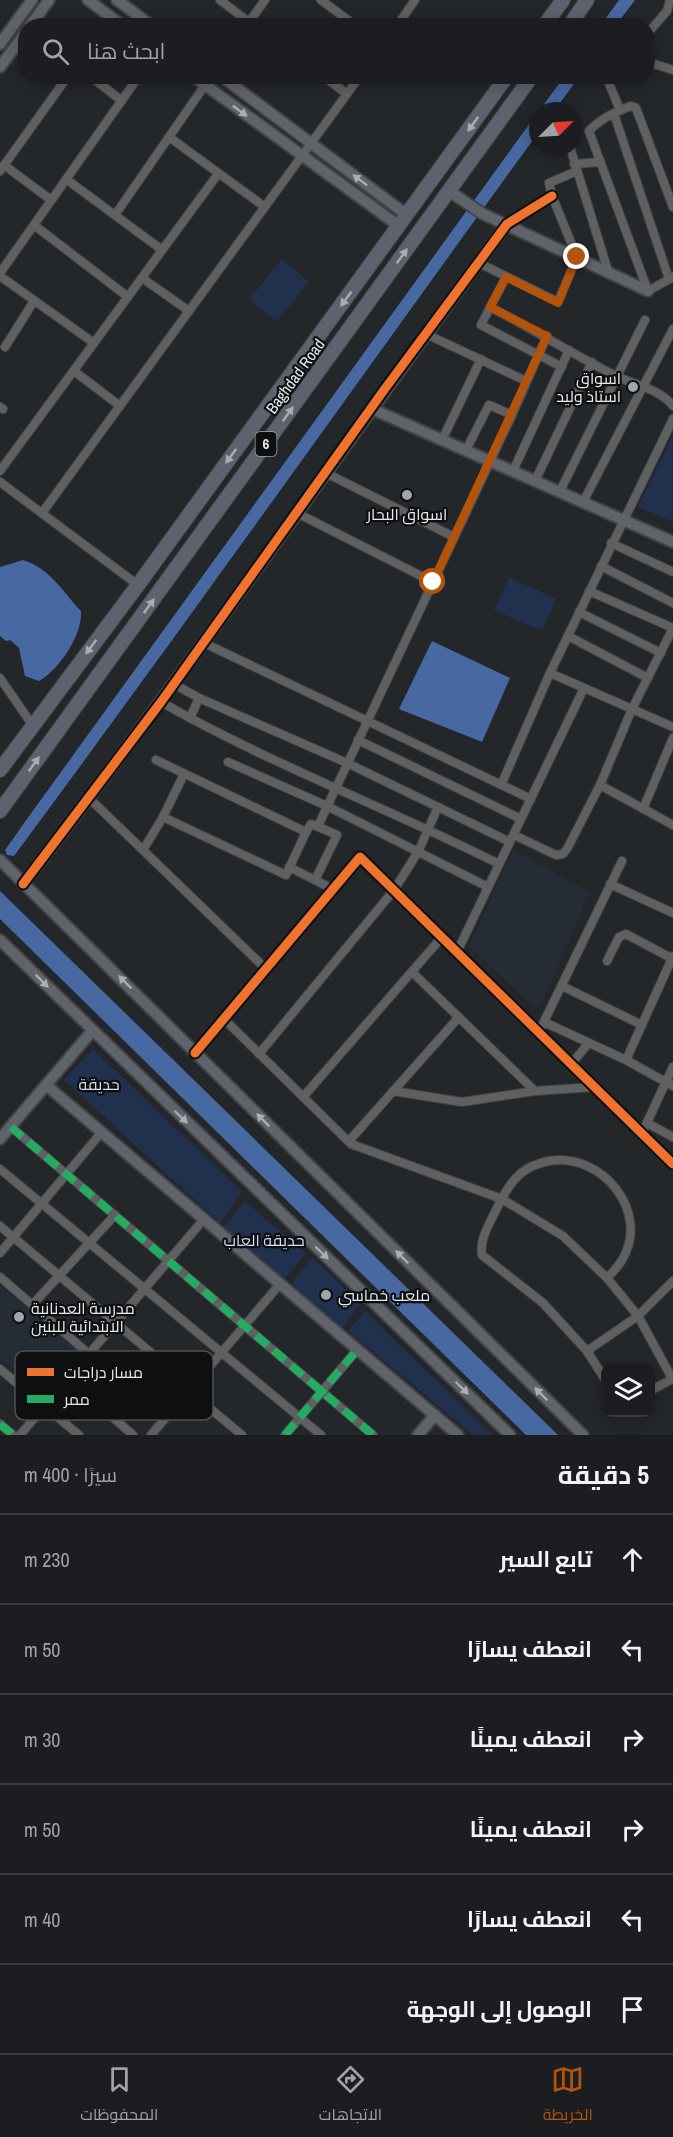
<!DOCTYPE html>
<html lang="ar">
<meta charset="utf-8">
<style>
:root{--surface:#1b1d20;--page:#282a2d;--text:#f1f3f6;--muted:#a0a2a5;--line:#393b3e;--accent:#b45309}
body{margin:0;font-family:"Archivo Narrow",Cairo,sans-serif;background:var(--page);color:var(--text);direction:rtl}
.controls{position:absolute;right:18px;bottom:18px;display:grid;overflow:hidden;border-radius:12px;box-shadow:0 3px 15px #0003}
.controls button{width:54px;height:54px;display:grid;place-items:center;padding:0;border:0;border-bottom:2px solid var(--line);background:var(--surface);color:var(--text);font:30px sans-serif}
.compass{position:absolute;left:529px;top:102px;width:54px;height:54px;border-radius:50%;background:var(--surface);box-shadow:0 3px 15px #0003;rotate:66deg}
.stop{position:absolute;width:18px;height:18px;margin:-14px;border:4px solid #b45309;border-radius:50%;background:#fff}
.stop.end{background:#b45309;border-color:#fff;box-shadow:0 2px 6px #0008}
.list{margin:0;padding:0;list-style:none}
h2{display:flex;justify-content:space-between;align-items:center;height:78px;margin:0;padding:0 24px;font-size:26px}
h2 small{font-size:20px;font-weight:400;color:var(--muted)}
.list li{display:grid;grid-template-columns:39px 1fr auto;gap:18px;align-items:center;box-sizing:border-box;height:90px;padding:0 24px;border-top:2px solid var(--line)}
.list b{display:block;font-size:22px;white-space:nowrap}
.list em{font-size:20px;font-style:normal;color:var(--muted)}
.icon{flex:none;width:33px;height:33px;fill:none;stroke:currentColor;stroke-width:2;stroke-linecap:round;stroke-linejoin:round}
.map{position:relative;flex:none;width:673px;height:1435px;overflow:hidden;direction:ltr}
.search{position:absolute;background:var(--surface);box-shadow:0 3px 15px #0003;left:18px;right:18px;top:18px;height:66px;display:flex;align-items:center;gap:15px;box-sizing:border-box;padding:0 21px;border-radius:24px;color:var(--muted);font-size:22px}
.sheet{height:618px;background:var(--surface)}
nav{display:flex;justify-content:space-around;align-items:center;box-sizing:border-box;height:84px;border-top:2px solid var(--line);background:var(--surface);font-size:16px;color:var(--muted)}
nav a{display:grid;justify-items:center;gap:3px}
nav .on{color:var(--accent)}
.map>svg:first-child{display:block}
.built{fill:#262c36}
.green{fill:#20304d}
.water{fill:#4868a1}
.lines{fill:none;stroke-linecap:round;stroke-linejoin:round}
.street-casing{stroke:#414346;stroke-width:10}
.secondary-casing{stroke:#414346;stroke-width:14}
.highway-casing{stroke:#414346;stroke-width:16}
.street{stroke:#5f6062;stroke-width:8}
.secondary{stroke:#60646a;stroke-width:10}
.highway{stroke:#5d636e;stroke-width:14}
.quiet{stroke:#26ab63;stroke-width:8;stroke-dasharray:15 8;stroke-linecap:butt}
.cycleway-casing{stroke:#0d0f11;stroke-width:13}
.cycleway{stroke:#ef722f;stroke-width:9}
.oneway{fill:#aaadb2}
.oneway2{fill:#a8adb4}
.route{stroke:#b45309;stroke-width:8}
.poi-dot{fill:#a2a5a9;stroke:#0d0f11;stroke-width:2}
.labels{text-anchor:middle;stroke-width:4.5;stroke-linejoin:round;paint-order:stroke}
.shield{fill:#0d0f11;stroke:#a5a8ab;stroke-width:1.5}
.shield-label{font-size:15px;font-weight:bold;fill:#e6e9ed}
.street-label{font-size:16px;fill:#e6e9ed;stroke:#0d0f11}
.poi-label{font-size:16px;fill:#e6e9ed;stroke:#0d0f11;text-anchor:start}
.park-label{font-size:16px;fill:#d4def0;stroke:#0d0f11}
.key{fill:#0d0f11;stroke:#4e5053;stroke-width:1.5}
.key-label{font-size:16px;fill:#e6e9ed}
</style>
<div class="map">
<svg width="673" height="1435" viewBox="0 0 673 1435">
<rect width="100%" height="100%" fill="#24272a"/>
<g class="built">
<path d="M513 850 590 892 540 1007 535 1008 469 947Z"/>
<path d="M0 1285 76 1350 41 1392 0 1358Z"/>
</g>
<g class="green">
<path d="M282 259 309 282 276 322 249 299Z"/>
<path d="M673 436V522L638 507Z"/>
<path d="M509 577 556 599 542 631 494 610Z"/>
<path d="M93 1049 242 1192 220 1223 64 1080Z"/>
<path d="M245 1201 306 1253 283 1280 223 1227Z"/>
<path d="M312 1257 360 1304 342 1328 290 1286Z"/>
<path d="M365 1311 492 1435H473L348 1331Z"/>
</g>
<g class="water">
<path d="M619 0H635L616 25H601Z"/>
<path d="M564 77H579L554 111H539Z"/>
<path d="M538 112V133C363 374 191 617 14 856L7 855 5 850 27 819Z"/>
<path d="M23 560C50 568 63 592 81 611 83 634 59 670 39 681L25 676 19 648 10 640 6 641 0 636V567Z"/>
<path d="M432 641 510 678 482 742 399 709Z"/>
<path d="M0 891 558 1435H526L0 919Z"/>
</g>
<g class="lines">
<defs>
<g id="street">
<path d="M220 0 254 26"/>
<path d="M321 0 356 26"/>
<path d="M249 22 265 0"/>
<path d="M397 26 415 0"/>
<path d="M648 33 667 11 670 0"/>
<path d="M648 62 673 70"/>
<path d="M90 76 122 101"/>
<path d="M323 76 347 94"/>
<path d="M606 76 620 110"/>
<path d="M614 114 669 279"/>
<path d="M169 137 265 207"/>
<path d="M570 147 608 271"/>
<path d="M574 164 601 162"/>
<path d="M4 165 51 200"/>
<path d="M0 171 68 76"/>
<path d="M66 179 162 250"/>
<path d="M673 207 636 108 631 106C617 111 600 119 589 131L593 142 648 291 673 277"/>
<path d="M115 215 205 85"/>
<path d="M507 224 552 196"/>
<path d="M34 225 128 297"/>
<path d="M479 263 558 302 577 257 552 196 549 183 577 171"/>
<path d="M0 273 139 76"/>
<path d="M0 276 94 343"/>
<path d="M506 277 481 325 562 367"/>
<path d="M142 278 189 311"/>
<path d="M490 307C533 329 574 355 616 376 635 385 660 389 673 406"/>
<path d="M426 334 526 381"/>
<path d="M5 347 34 301"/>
<path d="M74 371 120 406"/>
<path d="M0 407 3 409"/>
<path d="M442 440 481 359"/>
<path d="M466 450 489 405 512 415"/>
<path d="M0 471 218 174"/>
<path d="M513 471 569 350"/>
<path d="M326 473 454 537"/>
<path d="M535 481 592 362"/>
<path d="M0 482 138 585"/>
<path d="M560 491 645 320"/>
<path d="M583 502 673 329"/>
<path d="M42 513 360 76"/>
<path d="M297 513 433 582"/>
<path d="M611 543 673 572"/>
<path d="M601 566 673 603"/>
<path d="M589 591 673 628"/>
<path d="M579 612 661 653"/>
<path d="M568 636 648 678"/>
<path d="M202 642 531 799"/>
<path d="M550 673 673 727"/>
<path d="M0 678 33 726"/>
<path d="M172 683 199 698 347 763 510 842"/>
<path d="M161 702C270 764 388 808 499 864"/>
<path d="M190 718 199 698"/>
<path d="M358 740 521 819"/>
<path d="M156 760 306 832"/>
<path d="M228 762 327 806 488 887"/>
<path d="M501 785 550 673 673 419"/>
<path d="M600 785 673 825"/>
<path d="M89 798 266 969"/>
<path d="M643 809 673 738"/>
<path d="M163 817 286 875 306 832 311 824 314 825 337 835 315 880"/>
<path d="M318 826 512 415 547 336"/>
<path d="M514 835 556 855 563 854 567 849 600 785 632 709 673 628"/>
<path d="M143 850 163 817 184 774"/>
<path d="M289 867 333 889"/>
<path d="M610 884 673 913"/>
<path d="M457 952 584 688"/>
<path d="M607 961 619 937 626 934 673 959"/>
<path d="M412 972 535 1091"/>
<path d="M562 986 642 1025"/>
<path d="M224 1019 351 1144 502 1199 563 1236 607 1278 638 1316 673 1380"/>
<path d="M544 1022 626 1060 673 1086"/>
<path d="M539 1032 622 861"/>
<path d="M195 1053 360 857 673 1164"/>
<path d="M259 1054 394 890 418 852 438 807"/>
<path d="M626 1060 673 956"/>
<path d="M571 1064 589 1043"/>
<path d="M393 1091 462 1102 535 1091 594 1087"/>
<path d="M303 1097 442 937"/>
<path d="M647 1123 673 1137"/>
<path d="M11 1127 373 1435"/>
<path d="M642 1133 673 1067"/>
<path d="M349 1141 459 1017"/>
<path d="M0 1169 321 1435"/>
<path d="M0 1226 192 1387"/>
<path d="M0 1253 101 1133"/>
<path d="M0 1277 89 1354"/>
<path d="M33 1304 115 1215"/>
<path d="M92 1351 169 1414"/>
<path d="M587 1351 638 1316 673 1281"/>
<path d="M0 1369 79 1435"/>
<path d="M68 1378 133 1435"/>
<path d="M606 1381 587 1351 543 1303 482 1255C479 1239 490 1223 497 1208 504 1195 509 1184 520 1174 528 1167 539 1163 549 1161 602 1152 651 1212 622 1260 618 1267 612 1273 607 1278"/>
<path d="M189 1391 242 1435"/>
<path d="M650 1391 672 1379"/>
<path d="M0 1424 13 1435"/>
<path d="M20 1435 204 1219"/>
<path d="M151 1435 280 1284"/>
<path d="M285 1435 357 1350"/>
</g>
<g id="secondary">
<path d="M88 0 123 26"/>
<path d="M117 0 152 26"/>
<path d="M30 26 49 0"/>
<path d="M0 44 32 0"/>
<path d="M0 67 26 32"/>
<path d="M193 76 399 226"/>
<path d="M221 76 407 215"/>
<path d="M449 191 483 214 648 291"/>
<path d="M372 409 673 542"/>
<path d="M0 860 583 1435"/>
<path d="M23 884C190 668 345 443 507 224"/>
<path d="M0 940 510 1435"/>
<path d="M46 1085 458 1435"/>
<path d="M0 1139 92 1031"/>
<path d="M418 1435 435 1415"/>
</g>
<g id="highway">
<path d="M544 26 563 0"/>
<path d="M569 26 587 0"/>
<path d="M0 770 138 585 507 76"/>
<path d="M0 811 532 76"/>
</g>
</defs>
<use href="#street" class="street-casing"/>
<use href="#secondary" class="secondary-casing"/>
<use href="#highway" class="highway-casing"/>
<use href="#street" class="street"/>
<use href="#secondary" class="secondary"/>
<use href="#highway" class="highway"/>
<g class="quiet">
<path d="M11 1127 373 1435"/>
<path d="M0 1424 13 1435"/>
<path d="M285 1435 357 1350"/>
</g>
<defs>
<g id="cycleway">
<path d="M23 884 161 702 384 390 507 224 552 196"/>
<path d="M195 1053 360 857 673 1164"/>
</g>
</defs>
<use href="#cycleway" class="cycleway-casing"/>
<use href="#cycleway" class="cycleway"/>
</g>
<defs><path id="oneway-solid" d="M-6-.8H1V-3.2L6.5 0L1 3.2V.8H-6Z" transform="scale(1.5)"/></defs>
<g class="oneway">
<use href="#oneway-solid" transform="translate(240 111) rotate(36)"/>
<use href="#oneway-solid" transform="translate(360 180) rotate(-143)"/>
<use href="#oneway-solid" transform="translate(42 981) rotate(45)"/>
<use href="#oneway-solid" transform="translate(125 982) rotate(-135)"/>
<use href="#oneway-solid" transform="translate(181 1117) rotate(44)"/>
<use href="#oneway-solid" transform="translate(263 1120) rotate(-135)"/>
<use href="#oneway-solid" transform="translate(322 1253) rotate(44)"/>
<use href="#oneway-solid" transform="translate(402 1257) rotate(-135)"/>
<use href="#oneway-solid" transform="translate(462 1388) rotate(44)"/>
<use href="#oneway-solid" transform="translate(541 1394) rotate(-135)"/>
</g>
<g class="oneway2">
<use href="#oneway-solid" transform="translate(473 124) rotate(126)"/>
<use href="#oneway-solid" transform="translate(402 256) rotate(-54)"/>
<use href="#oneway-solid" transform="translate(346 299) rotate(126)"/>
<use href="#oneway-solid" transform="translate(288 414) rotate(-54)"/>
<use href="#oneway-solid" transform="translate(231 456) rotate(126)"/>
<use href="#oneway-solid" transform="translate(149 606) rotate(-54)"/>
<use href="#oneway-solid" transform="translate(91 647) rotate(127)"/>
<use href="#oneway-solid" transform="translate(34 764) rotate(-54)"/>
</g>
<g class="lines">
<path class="route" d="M433 582 547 336 490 307 506 277 558 303 577 257"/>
</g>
<g class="poi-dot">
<circle cx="633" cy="387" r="6"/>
<circle cx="407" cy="495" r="6"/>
<circle cx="326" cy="1295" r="6"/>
<circle cx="19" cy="1317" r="6"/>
</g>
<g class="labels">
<rect class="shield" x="255.5" y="432" width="21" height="24" rx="4.5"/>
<g class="shield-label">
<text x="266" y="449">6</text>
</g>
<g class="street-label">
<text transform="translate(295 376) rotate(-54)" y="6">Baghdad Road</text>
</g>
<g class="poi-label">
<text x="621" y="384" text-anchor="end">اسواق<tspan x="621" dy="18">استاذ وليد</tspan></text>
<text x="407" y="520" text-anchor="middle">اسواق البحار</text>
<text x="338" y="1301">ملعب خماسي</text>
<text x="31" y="1314">مدرسة العدنانية<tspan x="31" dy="18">الابتدائية للبنين</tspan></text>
</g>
<g class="park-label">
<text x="99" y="1090">حديقة</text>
<text x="264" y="1246">حديقة العاب</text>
</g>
</g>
<rect x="15" y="1351" width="198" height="69" rx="9" class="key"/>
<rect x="27" y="1368" width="27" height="8" fill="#ef722f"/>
<rect x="27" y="1395" width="27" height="8" fill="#26ab63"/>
<g class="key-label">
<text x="64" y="1378">مسار دراجات</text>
<text x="64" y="1405">ممر</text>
</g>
</svg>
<div class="controls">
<button><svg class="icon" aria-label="layers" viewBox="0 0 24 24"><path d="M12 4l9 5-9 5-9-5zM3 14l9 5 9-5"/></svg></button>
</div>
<svg class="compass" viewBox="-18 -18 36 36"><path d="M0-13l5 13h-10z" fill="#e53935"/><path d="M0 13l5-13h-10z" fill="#a0a2a5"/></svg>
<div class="stop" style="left:433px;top:582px"></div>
<div class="stop end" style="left:577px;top:257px"></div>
<div class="search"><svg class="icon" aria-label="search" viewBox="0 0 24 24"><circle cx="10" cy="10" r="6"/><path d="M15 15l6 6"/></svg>ابحث هنا</div>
</div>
<section class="sheet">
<h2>5 دقيقة<small>سيرًا · 400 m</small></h2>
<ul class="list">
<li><svg class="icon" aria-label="ahead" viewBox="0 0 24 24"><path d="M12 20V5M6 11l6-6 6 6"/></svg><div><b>تابع السير</b></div><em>230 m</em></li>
<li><svg class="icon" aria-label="left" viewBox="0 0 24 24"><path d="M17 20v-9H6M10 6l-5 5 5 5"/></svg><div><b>انعطف يسارًا</b></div><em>50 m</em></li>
<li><svg class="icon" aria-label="right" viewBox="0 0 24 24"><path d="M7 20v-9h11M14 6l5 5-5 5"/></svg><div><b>انعطف يمينًا</b></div><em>30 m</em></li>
<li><svg class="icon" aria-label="right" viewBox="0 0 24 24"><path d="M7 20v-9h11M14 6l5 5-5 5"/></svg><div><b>انعطف يمينًا</b></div><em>50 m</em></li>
<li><svg class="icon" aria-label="left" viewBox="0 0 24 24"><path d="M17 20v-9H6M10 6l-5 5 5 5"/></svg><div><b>انعطف يسارًا</b></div><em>40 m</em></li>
<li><svg class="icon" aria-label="arrive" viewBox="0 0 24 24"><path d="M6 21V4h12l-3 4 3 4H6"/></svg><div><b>الوصول إلى الوجهة</b></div></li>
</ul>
</section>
<nav>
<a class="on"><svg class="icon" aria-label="map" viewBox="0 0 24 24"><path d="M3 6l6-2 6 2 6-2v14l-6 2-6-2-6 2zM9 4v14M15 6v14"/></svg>الخريطة</a>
<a><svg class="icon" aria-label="directions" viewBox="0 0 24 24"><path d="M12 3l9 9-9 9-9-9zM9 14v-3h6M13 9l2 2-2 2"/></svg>الاتجاهات</a>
<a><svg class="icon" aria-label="saved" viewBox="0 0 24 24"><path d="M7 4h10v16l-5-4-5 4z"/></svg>المحفوظات</a>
</nav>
